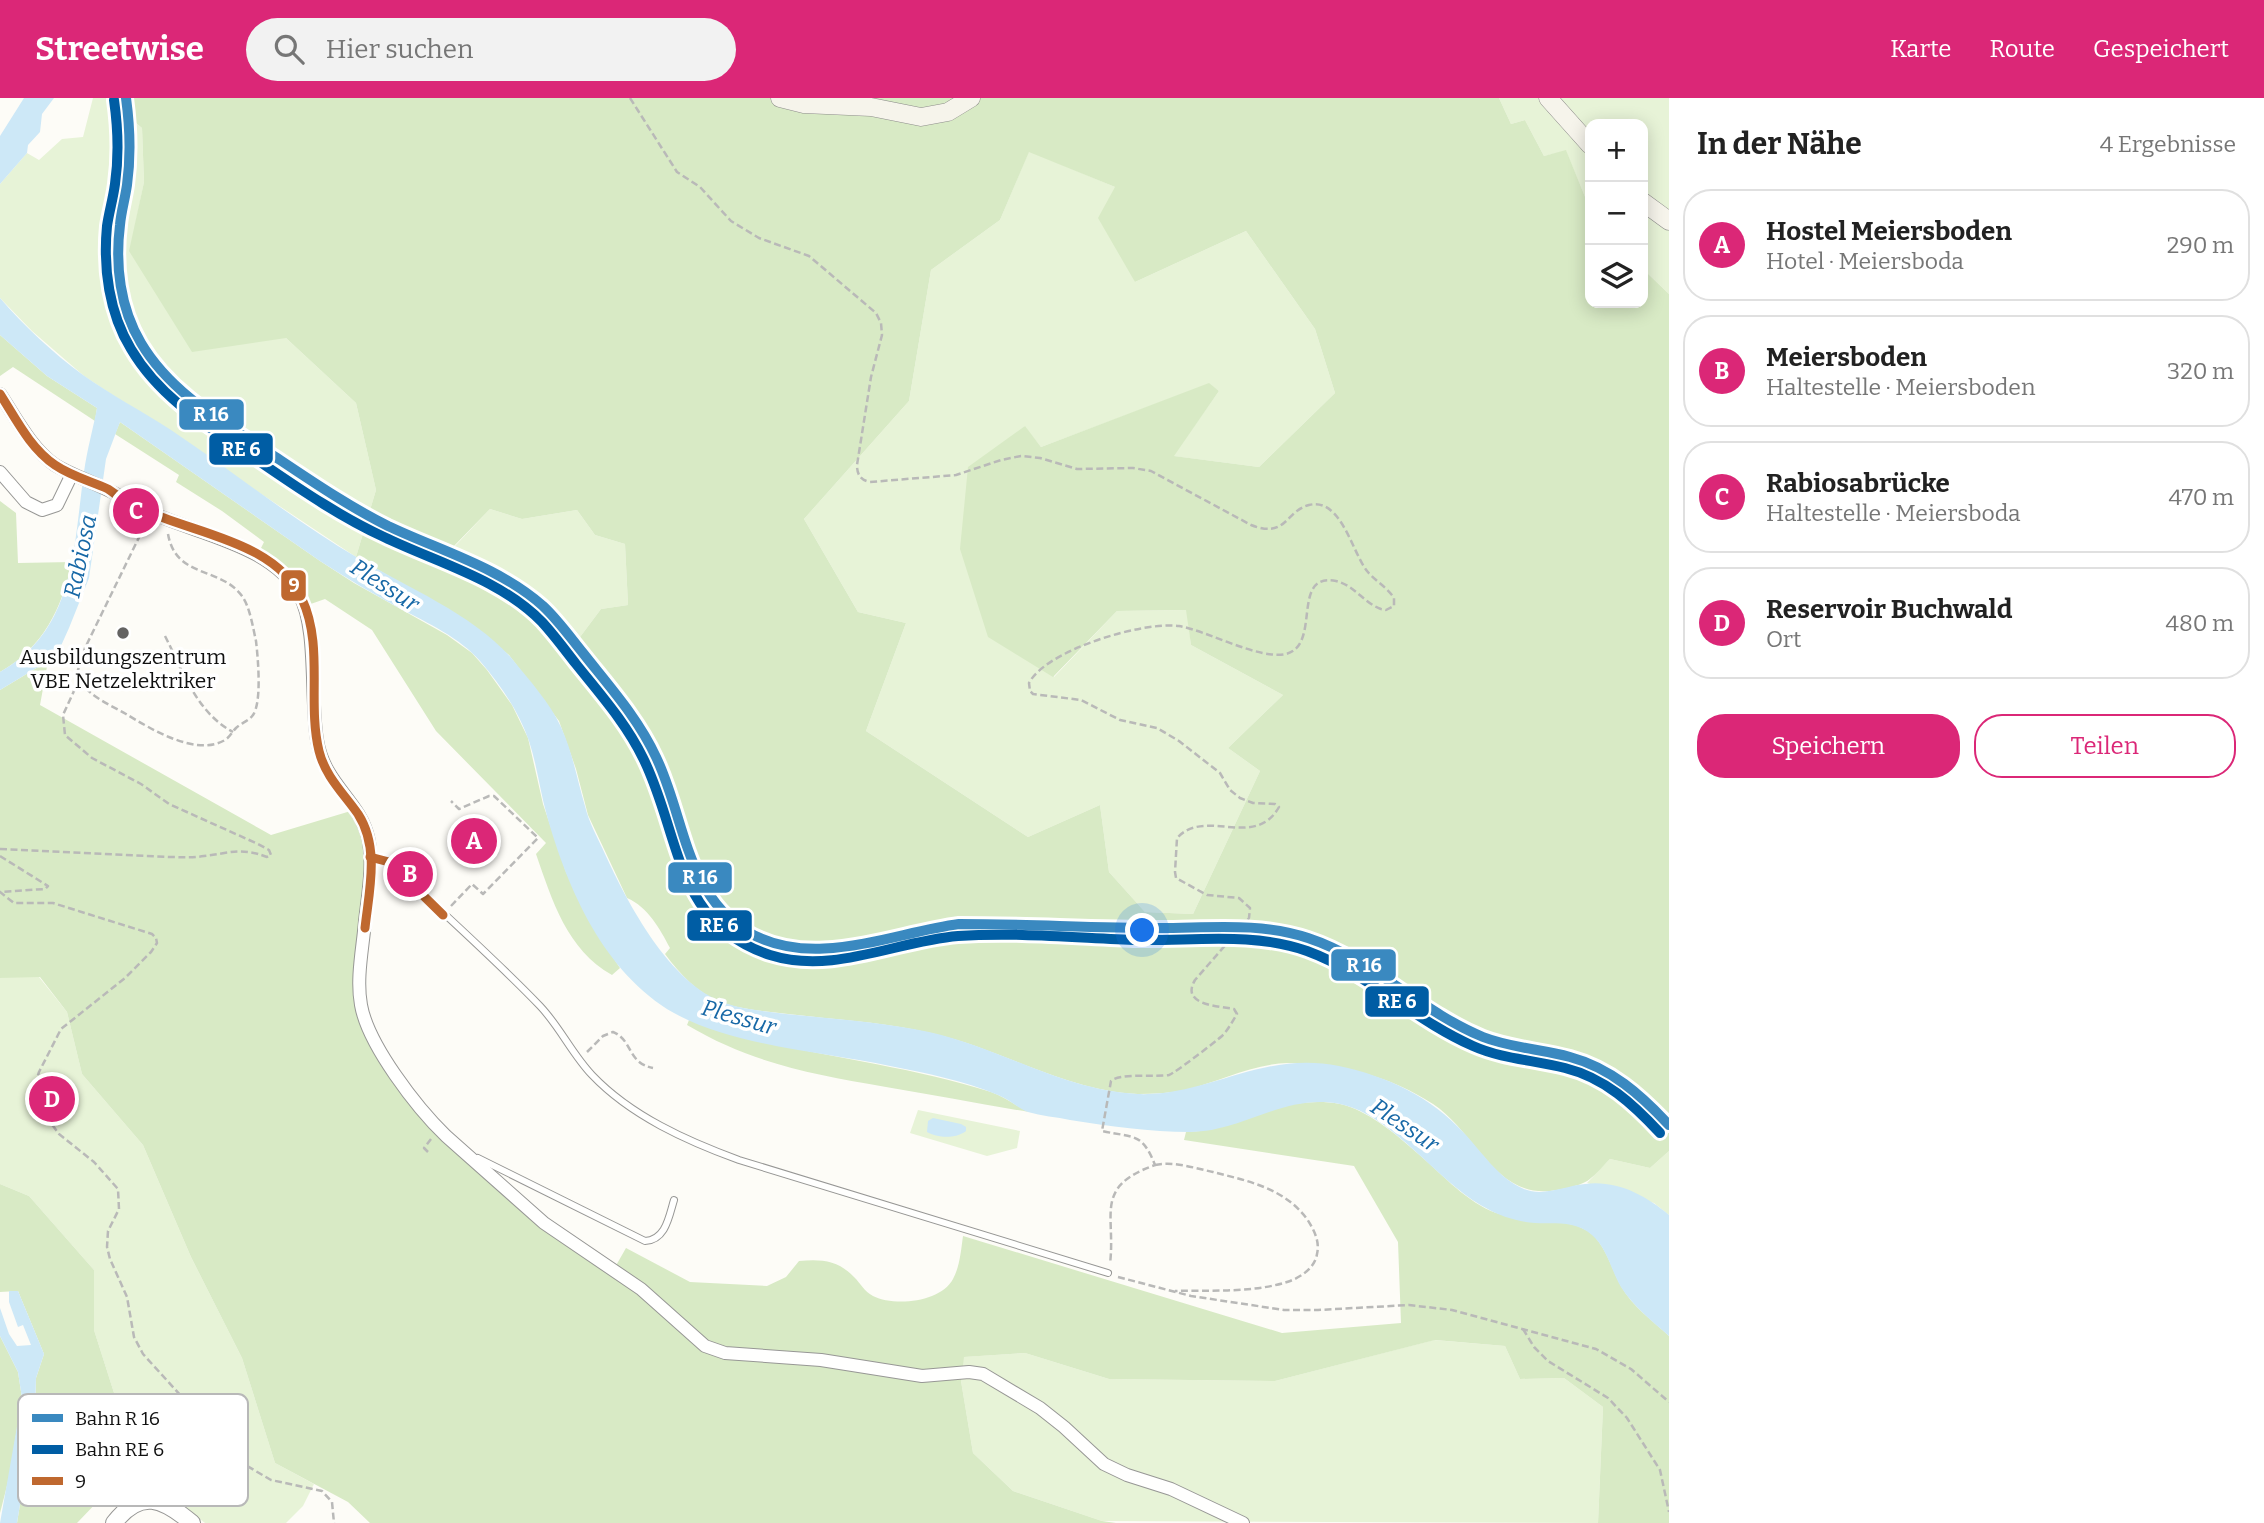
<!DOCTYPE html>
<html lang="de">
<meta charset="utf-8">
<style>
:root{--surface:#fff;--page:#f2f2f2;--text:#222;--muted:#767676;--line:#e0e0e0;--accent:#db2777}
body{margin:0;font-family:Bitter,serif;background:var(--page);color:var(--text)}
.controls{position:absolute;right:21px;top:21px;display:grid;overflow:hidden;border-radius:14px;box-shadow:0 4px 18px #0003}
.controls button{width:63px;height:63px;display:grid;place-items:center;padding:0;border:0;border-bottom:2px solid var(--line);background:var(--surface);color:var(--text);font:35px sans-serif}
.you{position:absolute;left:1143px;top:833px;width:24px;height:24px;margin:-18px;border:5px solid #fff;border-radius:50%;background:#1a73e8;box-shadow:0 0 0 10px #1a73e833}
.badge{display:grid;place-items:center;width:46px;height:46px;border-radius:50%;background:var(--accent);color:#fff;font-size:23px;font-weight:700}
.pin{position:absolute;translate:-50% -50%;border:4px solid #fff;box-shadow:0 2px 7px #0006}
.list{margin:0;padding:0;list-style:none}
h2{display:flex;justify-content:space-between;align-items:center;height:91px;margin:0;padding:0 28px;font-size:30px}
h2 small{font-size:23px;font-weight:400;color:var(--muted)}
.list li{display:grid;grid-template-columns:46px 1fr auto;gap:21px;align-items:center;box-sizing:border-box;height:112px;margin:0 14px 14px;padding:0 14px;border:2px solid var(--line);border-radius:28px}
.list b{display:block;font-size:26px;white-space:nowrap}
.list p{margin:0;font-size:23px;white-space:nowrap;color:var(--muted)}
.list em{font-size:23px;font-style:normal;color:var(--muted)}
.actions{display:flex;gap:14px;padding:21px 28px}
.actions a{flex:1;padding:16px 0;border:2px solid var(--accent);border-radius:28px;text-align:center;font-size:24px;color:var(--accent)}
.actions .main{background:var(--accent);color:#fff}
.icon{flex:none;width:38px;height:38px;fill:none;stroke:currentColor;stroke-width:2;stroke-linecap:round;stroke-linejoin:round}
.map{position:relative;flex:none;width:1669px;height:1425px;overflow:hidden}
header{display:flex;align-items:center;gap:42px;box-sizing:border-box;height:98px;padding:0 35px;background:var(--accent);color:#fff}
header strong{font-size:33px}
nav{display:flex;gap:38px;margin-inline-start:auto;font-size:24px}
.search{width:490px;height:63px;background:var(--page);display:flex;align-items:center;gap:18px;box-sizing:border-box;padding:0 24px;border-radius:38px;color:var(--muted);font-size:26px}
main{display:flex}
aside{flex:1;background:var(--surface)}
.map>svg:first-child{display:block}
.green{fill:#e7f3d7}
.forest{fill:#d8eac5;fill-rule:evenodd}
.water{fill:#cde8f7}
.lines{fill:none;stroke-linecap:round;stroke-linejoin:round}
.service-casing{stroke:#979795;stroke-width:8}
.minor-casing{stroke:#979795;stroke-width:14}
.tertiary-casing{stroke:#979795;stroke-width:18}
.secondary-casing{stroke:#8e8d8b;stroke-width:19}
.path{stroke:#b9b9b8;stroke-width:2.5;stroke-dasharray:7 3.5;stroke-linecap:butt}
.service{stroke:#fffffe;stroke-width:6}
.minor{stroke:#fffffe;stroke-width:12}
.tertiary{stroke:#fffffe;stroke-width:16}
.secondary{stroke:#f6f4eb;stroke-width:18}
.bus-1-casing{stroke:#fff;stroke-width:14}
.bus-1{stroke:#bf682f;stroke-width:9}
.rail-1-casing{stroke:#fff;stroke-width:16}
.rail-2-casing{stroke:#fff;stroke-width:16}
.rail-1{stroke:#3a89c0;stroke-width:10}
.rail-2{stroke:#005da4;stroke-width:10}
.poi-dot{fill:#646362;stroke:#fff;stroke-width:2.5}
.labels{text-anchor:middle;stroke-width:7;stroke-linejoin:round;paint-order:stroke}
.poi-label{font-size:21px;fill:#111;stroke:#fff}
.water-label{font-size:23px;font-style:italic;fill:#1768a6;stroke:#fff}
.key{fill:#fff;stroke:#b8b8b8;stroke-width:2}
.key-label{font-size:19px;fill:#111}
.line-badge{stroke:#fff;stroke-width:2.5}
.badge-label{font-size:19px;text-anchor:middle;font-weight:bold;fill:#fff}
</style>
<header>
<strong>Streetwise</strong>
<div class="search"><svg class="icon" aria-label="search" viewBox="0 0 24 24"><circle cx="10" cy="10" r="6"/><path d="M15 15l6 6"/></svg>Hier suchen</div>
<nav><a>Karte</a><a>Route</a><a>Gespeichert</a></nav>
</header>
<main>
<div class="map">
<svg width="1669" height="1425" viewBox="0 0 1669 1425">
<rect width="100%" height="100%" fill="#fdfcf7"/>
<g class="green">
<path d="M93 0H105L142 30 144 84 130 153 286 240 356 305 376 392 356 459 84 278 32 233 0 200V86L27 55 39 62 62 41 83 39Z"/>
<path d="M1499 0H1669V196L1643 171V26H1590V111L1566 53 1544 58 1525 22 1511 26Z"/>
<path d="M1029 53 1115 89 1135 184 1246 133 1315 231 1335 295 1259 369 1173 358 1219 293 1209 286 1041 349 1024 328 1054 579 1117 513 1187 512 1191 547 1283 597 1228 650 1260 673 1193 816 1145 814 1109 774 1100 707 1028 739 866 633 906 525 858 514 804 421 909 303 931 172 1000 122Z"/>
<path d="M490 411 522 421 577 412 595 437 625 446 628 507 601 511 580 539C540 488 511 475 454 449Z"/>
<path d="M9 878 39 879 67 914 82 976 143 1047 191 1159 242 1260 275 1365 314 1386 303 1408 286 1425H205L170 1397 123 1377 115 1298 94 1232V1172L29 1098 0 1086V880Z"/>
<path d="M918 1012 1020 1033 1017 1050 987 1058 910 1035Z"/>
<path d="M1669 1053V1117L1654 1105 1587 1085 1610 1061 1650 1070Z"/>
<path d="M1434 1242 1505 1248 1520 1281 1564 1280 1603 1309 1598 1425 1102 1423 1013 1393 973 1355 961 1283 963 1259 1025 1255 1109 1281 1275 1283Z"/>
</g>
<g class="forest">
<path d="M105 0H1499L1511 26 1525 22 1544 58 1566 52 1590 111V205H1643V171L1669 196V1053L1650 1070 1610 1061C1588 1084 1589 1086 1557 1092 1496 1104 1476 1034 1433 1006 1390 978 1339 965 1288 965 1252 966 1219 984 1185 992 1170 995 1153 996 1138 996 1066 993 1003 952 935 936 887 924 837 922 788 916 766 913 742 912 720 904 696 894 680 876 665 856L670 850C660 831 648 809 627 800L588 717 576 671 559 623 509 557 465 522 356 459 376 392 356 305 286 240 192 254 129 153 144 84 142 30ZM1029 54 1115 89 1098 120 1135 184 1246 133 1315 231 1335 295 1259 369 1174 358 1219 293 1209 285 1041 349 1025 328 968 369 960 451 988 539 1053 579 1117 513 1186 512 1191 547 1283 597 1228 650 1260 673 1193 816 1145 814 1109 774 1100 707 1028 739 866 633 906 525 858 514 804 421 909 303 931 172 1000 122ZM490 411 522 421 577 412 595 437 625 446 628 507 601 511 580 539 570 549 529 505 479 476 484 463 454 448Z"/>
<path d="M0 237 47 278 97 310 95 323 13 269 0 278Z"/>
<path d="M120 324 320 463 354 485 447 537 472 555 487 572 512 607 528 640 543 706 566 774 599 838 620 870 612 877C567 852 552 802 536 756L546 745 436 633 372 532 325 501 305 508 299 494 257 458 264 444 222 413 176 384 179 377 115 336Z"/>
<path d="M0 403 16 415 18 465 72 464C62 510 43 550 0 574Z"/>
<path d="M48 563 40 607 271 737 354 712 366 733 361 906 399 980 486 1074 614 1171 626 1150 690 1184 767 1188 786 1179 799 1163C821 1161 838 1162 854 1179 861 1186 864 1193 873 1198 895 1209 941 1204 953 1181 960 1168 961 1152 963 1138L1282 1235 1401 1225 1398 1144 1354 1068 1184 1042 1186 1034 1200 1033C1244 1020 1293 997 1340 1006 1367 1012 1396 1036 1416 1054 1440 1074 1462 1100 1491 1113 1521 1126 1570 1116 1593 1137 1607 1151 1612 1172 1621 1188 1632 1208 1653 1223 1669 1238V1425H1598L1603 1309 1564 1280 1520 1281 1505 1248 1435 1242 1275 1283 1109 1281 1025 1255 964 1259 961 1283 973 1355 1013 1393 1102 1423 1116 1425H370L348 1404 275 1365 242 1260 191 1159 143 1047 82 976 67 914 40 879 0 880V592Z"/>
<path d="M689 922C787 957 892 962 991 994 1005 999 1016 1008 1029 1014 981 1006 934 997 886 989 812 976 753 966 687 927Z"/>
<path d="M0 1086 29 1098 94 1172V1232L115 1298 123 1377 77 1425H17L35 1314 36 1280 44 1256 18 1193 0 1194Z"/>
<path d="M0 1238 18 1274 22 1300 9 1380 0 1415Z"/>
</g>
<g class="water">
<path d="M24 0H54L42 16 40 34 28 47 27 55 0 86V38Z"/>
<path d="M0 200C24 228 53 255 83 277 111 297 142 313 171 332 234 374 293 422 358 460 408 490 475 517 513 562 530 583 550 605 561 629 573 655 577 682 585 708 589 725 598 740 605 756 628 806 670 886 725 905 745 912 766 913 786 916 834 921 882 924 929 934 1000 950 1063 992 1137 996 1208 999 1262 952 1339 968 1387 978 1431 999 1464 1035 1483 1055 1498 1080 1524 1091 1544 1099 1564 1088 1585 1086 1617 1082 1645 1097 1669 1117V1238C1652 1223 1633 1208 1621 1189 1611 1172 1607 1150 1592 1137 1575 1122 1555 1126 1535 1125 1518 1124 1500 1118 1486 1110 1438 1085 1393 1017 1340 1006 1284 995 1243 1034 1190 1034 1150 1034 1109 1028 1070 1022 1057 1019 1041 1018 1028 1014 1017 1010 1009 1001 998 997 965 983 926 975 890 968 825 954 733 948 674 915 604 875 568 792 547 718 540 693 537 667 529 643 519 614 500 586 480 563 460 540 428 525 401 511 373 496 346 480 320 463L120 324 106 361 89 480 69 530 60 550 48 563 0 592V574C76 531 73 450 84 374 87 352 93 331 97 310L47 278 0 237Z"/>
<path d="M933 1020 961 1026 966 1029V1033C956 1041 937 1040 927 1034L928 1023Z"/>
<path d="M9 1193H18L44 1256 36 1280 35 1314 17 1425H0L22 1300 18 1274 0 1238V1210L9 1236 17 1248 31 1247 23 1227 18 1229 9 1204Z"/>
</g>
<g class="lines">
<defs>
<g id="service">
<path d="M370 759 382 761 389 764C439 812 492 858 540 908 560 929 572 956 592 977 631 1018 687 1043 739 1062L1108 1175"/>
<path d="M478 1060 645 1143C666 1142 669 1118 674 1102"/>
</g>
<g id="minor">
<path d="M0 296C16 320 31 350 55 367 73 378 94 384 112 394 117 396 121 400 125 403 137 410 151 415 164 420 208 438 274 451 299 496 318 529 310 601 317 642 324 686 359 702 368 739 374 765 368 796 365 823 363 849 356 880 361 907 368 947 417 1010 446 1038L544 1125 641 1191 705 1248 725 1255 821 1262 922 1278 969 1274 983 1276 1040 1310 1064 1329 1104 1366 1127 1377 1171 1391 1243 1425"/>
<path d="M0 374 26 404 42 412 57 407 72 376"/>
</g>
<path id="tertiary" d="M114 1425C141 1390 163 1401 192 1425"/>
<g id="secondary">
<path d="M780 0 804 6 871 9 921 19 948 14 971 0"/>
<path d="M1548 0 1590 47"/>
<path d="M1643 104 1669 123"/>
</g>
</defs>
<use href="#service" class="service-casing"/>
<use href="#minor" class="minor-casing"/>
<use href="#tertiary" class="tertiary-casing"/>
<use href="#secondary" class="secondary-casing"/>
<g class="path">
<path d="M630 0 677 74 700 89 731 123 759 140 809 158 876 215 881 225 882 237 871 279 857 367C857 376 860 382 870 384L956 377 1001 362 1021 358 1040 360 1077 371 1133 370 1151 373 1251 427C1287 441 1285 413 1309 407 1341 399 1352 454 1367 473 1375 483 1387 489 1394 500V508L1386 512 1381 511C1364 505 1354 487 1336 483 1290 474 1322 547 1286 556 1259 562 1208 533 1179 528 1143 523 1046 552 1029 585L1030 593 1033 596 1081 602 1120 622 1157 630 1179 643 1220 675 1230 692 1240 700 1253 705 1275 706 1279 709C1255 752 1205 709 1177 740L1175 774 1176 780 1207 797 1239 800 1250 810 1249 820 1195 882C1180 907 1218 908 1234 911L1237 916C1232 924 1228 932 1222 938 1215 944 1175 975 1169 977 1155 979 1120 975 1111 983L1102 1033C1134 1040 1142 1034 1155 1067 1093 1089 1116 1116 1110 1166"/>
<path d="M165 538C183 573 196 614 233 634"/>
<path d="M79 582C89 598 110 607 126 616 151 631 196 659 225 642 230 639 232 634 236 630 241 625 249 623 253 617 262 604 258 560 256 543 253 530 250 509 242 498 220 468 176 481 168 436"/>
<path d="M0 751 169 759C181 759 192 760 204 758 230 755 241 749 267 759L271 757 269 752 258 746 169 706 141 686 92 660 65 637 63 617 79 582 78 572 85 550 145 427"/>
<path d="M0 758 48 788 45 791 0 794 14 805H53L152 836 156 840 157 845 151 854 125 880 61 931 39 974 33 993 39 1009 59 1036 94 1064 118 1091 119 1111 108 1133 107 1149 110 1161 127 1199 134 1239 143 1256 242 1365 271 1382 322 1393 332 1404 334 1425"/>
<path d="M451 808 472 786 483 796 538 740 494 698H489L459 711 451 703"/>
<path d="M587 954 603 938 613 934C633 942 627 965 653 970"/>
<path d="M428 1054 424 1050 431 1041"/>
<path d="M1155 1067C1174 1063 1194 1070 1213 1074 1248 1083 1284 1090 1307 1121 1314 1132 1320 1143 1317 1156 1315 1170 1300 1180 1287 1184 1252 1195 1211 1192 1175 1193"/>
<path d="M1118 1179 1191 1198 1284 1212H1318L1409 1207 1452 1212 1596 1251 1631 1271 1669 1304"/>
<path d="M1523 1231 1534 1249 1548 1263 1608 1300 1627 1320 1660 1372 1669 1414"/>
</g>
<use href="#service" class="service"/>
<use href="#minor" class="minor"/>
<use href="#tertiary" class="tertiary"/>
<use href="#secondary" class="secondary"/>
<defs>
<g id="bus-1">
<path d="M0 296C16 321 30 350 55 367 71 378 90 383 108 391 114 395 119 399 125 403 137 411 151 415 164 420 211 438 279 450 302 501 324 548 307 604 319 653 325 678 344 696 358 716 380 750 369 793 365 830"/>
<path d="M370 759 389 764 443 817"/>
</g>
</defs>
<use href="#bus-1" class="bus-1-casing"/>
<use href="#bus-1" class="bus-1"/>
<defs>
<path id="rail-1" d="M126 0C130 29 131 58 127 87 125 101 121 114 120 127 115 167 120 210 141 245 170 294 221 323 268 354 307 380 346 407 388 428 441 453 499 469 543 508 558 522 570 539 583 555 609 588 638 620 656 659 685 719 685 796 748 834 813 872 891 835 959 826 1026 826 1093 830 1160 830 1209 830 1261 824 1308 840 1372 861 1420 913 1483 939 1511 950 1541 951 1570 959 1611 970 1641 997 1669 1027"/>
<path id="rail-2" d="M114 2C118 30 119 58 115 86 113 101 109 114 107 128 103 170 109 215 131 251 162 304 217 334 266 368 304 394 343 420 384 439 438 465 500 481 542 524 554 537 565 552 576 566 600 596 626 625 643 660 681 736 673 825 770 857 833 877 896 843 958 838 1017 834 1079 840 1138 842 1194 843 1254 834 1307 853 1367 875 1414 922 1473 948 1502 961 1534 962 1565 970 1605 980 1633 1006 1660 1035"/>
</defs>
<use href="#rail-1" class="rail-1-casing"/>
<use href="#rail-2" class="rail-2-casing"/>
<use href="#rail-1" class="rail-1"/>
<use href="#rail-2" class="rail-2"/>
</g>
<circle class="poi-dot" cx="123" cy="535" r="7"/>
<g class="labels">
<g class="poi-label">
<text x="123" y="566">Ausbildungszentrum<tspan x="123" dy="24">VBE Netzelektriker</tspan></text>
</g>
<g class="water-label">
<text transform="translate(80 458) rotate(-78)" y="8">Rabiosa</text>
<text transform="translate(385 487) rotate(33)" y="8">Plessur</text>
<text transform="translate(739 919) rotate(16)" y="8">Plessur</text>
<text transform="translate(1405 1027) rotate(34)" y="8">Plessur</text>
</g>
</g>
<rect x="18" y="1296" width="230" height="112" rx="10" class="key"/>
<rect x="32" y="1316" width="31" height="8" fill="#3a89c0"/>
<rect x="32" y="1347" width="31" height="9" fill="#005da4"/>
<rect x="32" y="1379" width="31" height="8" fill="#bf682f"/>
<g class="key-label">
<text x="75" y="1327">Bahn R 16</text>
<text x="75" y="1358">Bahn RE 6</text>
<text x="75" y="1390">9</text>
</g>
<g class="line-badge">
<rect x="178" y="300" width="67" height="33" rx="7" fill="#3a89c0"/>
<rect x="208" y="334" width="66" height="34" rx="7" fill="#005da4"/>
<rect x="280" y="471" width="27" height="33" rx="7" fill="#bf682f"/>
<rect x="667" y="763" width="66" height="33" rx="7" fill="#3a89c0"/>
<rect x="686" y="811" width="67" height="33" rx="7" fill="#005da4"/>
<rect x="1330" y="850" width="67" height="34" rx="7" fill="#3a89c0"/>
<rect x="1364" y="887" width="66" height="33" rx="7" fill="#005da4"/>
</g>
<g class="badge-label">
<text x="211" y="323">R 16</text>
<text x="241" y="358">RE 6</text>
<text x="294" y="494">9</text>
<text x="700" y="786">R 16</text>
<text x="719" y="834">RE 6</text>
<text x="1364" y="874">R 16</text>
<text x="1397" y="910">RE 6</text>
</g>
</svg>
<div class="controls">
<button>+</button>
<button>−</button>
<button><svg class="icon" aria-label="layers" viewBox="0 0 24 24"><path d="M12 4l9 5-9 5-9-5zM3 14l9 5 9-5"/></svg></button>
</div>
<div class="you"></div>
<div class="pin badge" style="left:474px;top:743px">A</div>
<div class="pin badge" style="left:410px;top:776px">B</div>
<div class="pin badge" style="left:136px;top:413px">C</div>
<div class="pin badge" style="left:52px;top:1001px">D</div>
</div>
<aside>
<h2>In der Nähe<small>4 Ergebnisse</small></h2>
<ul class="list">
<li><span class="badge">A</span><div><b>Hostel Meiersboden</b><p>Hotel · Meiersboda</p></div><em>290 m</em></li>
<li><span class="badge">B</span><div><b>Meiersboden</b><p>Haltestelle · Meiersboden</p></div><em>320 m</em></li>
<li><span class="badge">C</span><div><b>Rabiosabrücke</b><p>Haltestelle · Meiersboda</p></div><em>470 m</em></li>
<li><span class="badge">D</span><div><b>Reservoir Buchwald</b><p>Ort</p></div><em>480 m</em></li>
</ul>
<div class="actions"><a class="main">Speichern</a><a>Teilen</a></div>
</aside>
</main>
